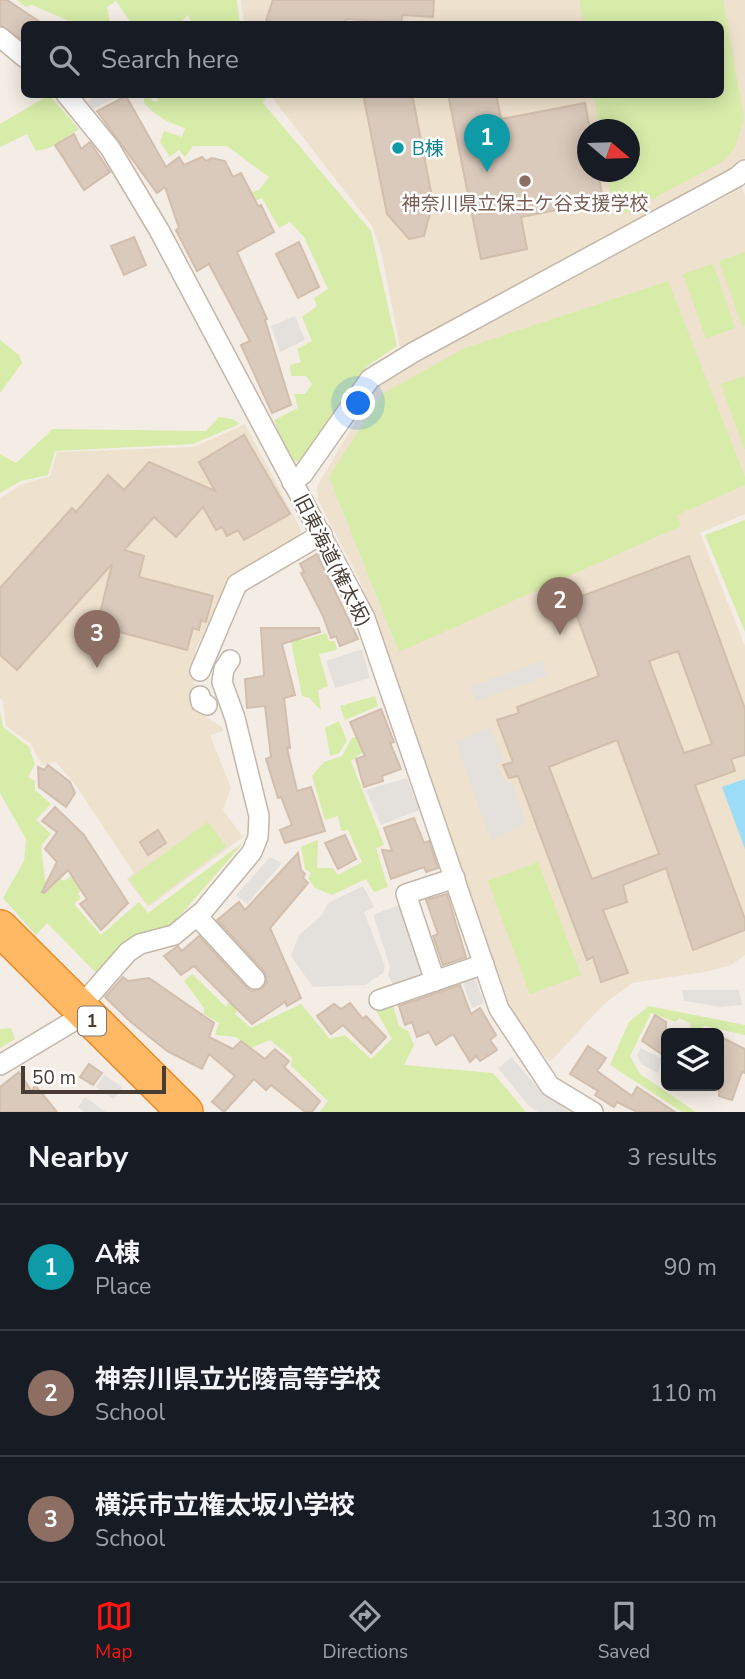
<!DOCTYPE html>
<meta charset="utf-8">
<style>
:root{--surface:#171b24;--page:#20242c;--text:#f1f3f6;--muted:#9ea1a6;--line:#363941;--accent:#ff1610}
body{margin:0;font-family:"Nunito Sans","Noto Sans JP",sans-serif;background:var(--page);color:var(--text)}
.controls{position:absolute;right:21px;bottom:21px;display:grid;overflow:hidden;border-radius:10px;box-shadow:0 4px 18px #0003}
.controls button{width:63px;height:63px;display:grid;place-items:center;padding:0;border:0;border-bottom:2px solid var(--line);background:var(--surface);color:var(--text);font:35px sans-serif}
.compass{position:absolute;left:577px;top:119px;width:63px;height:63px;border-radius:50%;background:var(--surface);box-shadow:0 4px 18px #0003;rotate:109deg}
.scale{position:absolute;left:21px;bottom:18px;width:145px;box-sizing:border-box;padding-left:7px;border:4px solid #473d34;border-top:0;font-size:19px;line-height:24px;white-space:nowrap;color:#473d34;-webkit-text-stroke:5px #fff;paint-order:stroke}
.you{position:absolute;left:359px;top:404px;width:24px;height:24px;margin:-18px;border:5px solid #fff;border-radius:50%;background:#1a73e8;box-shadow:0 0 0 10px #1a73e833}
.badge{display:grid;place-items:center;width:46px;height:46px;border-radius:50%;background:var(--accent);color:#fff;font-size:23px;font-weight:700}
.pin{position:absolute;translate:-50% -58px;filter:drop-shadow(0 2px 4px #0008)}
.pin::after{content:'';position:absolute;top:37px;width:24px;height:21px;background:inherit;clip-path:polygon(0 0,100% 0,50% 100%)}
.list{margin:0;padding:0;list-style:none}
h2{display:flex;justify-content:space-between;align-items:center;height:91px;margin:0;padding:0 28px;font-size:30px}
h2 small{font-size:23px;font-weight:400;color:var(--muted)}
.list li{display:grid;grid-template-columns:46px 1fr auto;gap:21px;align-items:center;box-sizing:border-box;height:126px;padding:0 28px;border-top:2px solid var(--line)}
.list b{display:block;font-size:26px;white-space:nowrap}
.list p{margin:0;font-size:23px;white-space:nowrap;color:var(--muted)}
.list em{font-size:23px;font-style:normal;color:var(--muted)}
.icon{flex:none;width:38px;height:38px;fill:none;stroke:currentColor;stroke-width:2;stroke-linecap:round;stroke-linejoin:round}
.map{position:relative;flex:none;width:745px;height:1112px;overflow:hidden}
.search{position:absolute;background:var(--surface);box-shadow:0 4px 18px #0003;left:21px;right:21px;top:21px;height:77px;display:flex;align-items:center;gap:18px;box-sizing:border-box;padding:0 24px;border-radius:10px;color:var(--muted);font-size:26px}
.sheet{height:469px;background:var(--surface)}
nav{display:flex;justify-content:space-around;align-items:center;box-sizing:border-box;height:98px;border-top:2px solid var(--line);background:var(--surface);font-size:19px;color:var(--muted)}
nav a{display:grid;justify-items:center;gap:4px}
nav .on{color:var(--accent)}
.map>svg:first-child{display:block}
.education{fill:#eee1cd;fill-rule:evenodd}
.green{fill:#d7eca9}
.parking{fill:#e4e1dd}
.water{fill:#9bddf7}
.building{fill:#dacabc;stroke:#d2beac;stroke-width:2;fill-rule:evenodd}
.lines{fill:none;stroke-linecap:round;stroke-linejoin:round}
.street-casing{stroke:#c3b7a9;stroke-width:22}
.highway-casing{stroke:#eb8a27;stroke-width:38}
.street{stroke:#fff;stroke-width:19}
.highway{stroke:#ffb864;stroke-width:35}
.culture-dot{fill:#0f9aa8;stroke:#fff;stroke-width:2.5}
.education-dot{fill:#8d6e63;stroke:#fff;stroke-width:2.5}
.labels{text-anchor:middle;stroke-width:5;stroke-linejoin:round;paint-order:stroke}
.shield{fill:#fff;stroke:#7e7771;stroke-width:2}
.shield-label{font-size:18px;font-weight:bold;fill:#473d34}
.culture-label{font-size:19px;fill:#0d838f;stroke:#fff;text-anchor:start}
.education-label{font-size:19px;fill:#785e54;stroke:#fff}
.street-label{font-size:19px;fill:#473d34;stroke:#fff}
</style>
<div class="map">
<svg width="745" height="1112" viewBox="0 0 745 1112">
<rect width="100%" height="100%" fill="#f4ede5"/>
<g class="education">
<path d="M241 0H745V158L731 171 482 307 400 347 381 251 372 226 270 95 720 94V24H244ZM588 130H630V172H588Z"/>
<path d="M742 188 745 196V514L700 533 745 646V955L731 965 709 971 632 983 604 1004 550 1062 529 1038 510 1006 376 623 359 579 318 500 317 486 375 389 452 343Z"/>
<path d="M245 424 301 530 299 535 233 575 195 651 194 709 223 728V731L210 735 231 788 223 810 243 837 148 907 127 879 134 873 77 787 55 761 42 766 31 744 6 726 3 701 0 698V499L20 485 50 476 57 452 194 447Z"/>
</g>
<g class="green">
<path d="M17 0H237L240 24H192L188 15 179 24H132L116 1 107 7 110 24H76L32 5 26 7Z"/>
<path d="M579 0H723L744 118 735 147 722 162 626 213 612 201 607 172H630V130L600 129 594 95 720 94V24H584Z"/>
<path d="M49 95 79 129 49 148 36 151 27 134 0 147V124Z"/>
<path d="M144 95H151L152 101 157 102 158 95H267L263 103 371 231 397 346 366 367 325 436 299 462 290 460 274 420 298 408 294 394H305L312 384 306 376H291L290 365 301 362 297 349 312 341 302 317 317 306 314 298 328 289 304 237 290 222 279 228 262 198 237 207 232 199 259 190 269 177 227 146H193L185 157 179 150 170 157 160 142 164 131 182 137 185 128C169 123 155 116 144 103Z"/>
<path d="M745 252V325L742 326 719 261Z"/>
<path d="M713 264 735 328 706 339 683 274Z"/>
<path d="M668 281 745 477V485L677 515 681 526 399 652 329 477 382 394 465 348Z"/>
<path d="M0 340 19 355 22 363 0 393Z"/>
<path d="M745 376V449H744L721 384Z"/>
<path d="M219 417 233 419 240 424 193 444 55 451 48 475 21 481 0 493V454L16 463 53 429 206 431Z"/>
<path d="M745 520V632L705 535Z"/>
<path d="M299 630 303 640 326 633 329 641H335L337 650 319 654 328 686 318 690 321 710 309 698 302 696 289 632Z"/>
<path d="M375 696 378 706 345 720 340 706Z"/>
<path d="M0 711 3 727 29 747 35 764 28 777 35 781V790L51 804 36 820 51 834 41 846 45 880 50 884 57 876 64 881 76 873 86 887 78 893 81 898 74 904 101 935 139 902 148 913 244 842 165 933 99 976 47 923 36 935 3 898 24 861 26 839 0 793Z"/>
<path d="M339 721 347 741 339 753 330 756 325 728Z"/>
<path d="M361 735 367 749 351 761 384 845 376 848 388 887 374 892 366 879 332 895 315 888 308 878 311 873 305 869 301 847 318 840 317 868H333L338 875 362 862 348 830 341 831 338 816 325 820 312 776 324 762 342 756 352 738Z"/>
<path d="M208 822 226 846 148 905 129 879Z"/>
<path d="M538 862 581 975 530 994 488 881Z"/>
<path d="M192 974 226 1007 230 1000 238 1010 235 1014 251 1028 301 1004 330 1039 345 1035 371 1059 392 1039 374 1007 392 1003 399 1026 408 1031 414 1045 404 1065 493 1073 526 1112H320L328 1101 291 1066 292 1058 270 1040 251 1048 236 1037 215 1035 219 1023 204 1014V1008L184 981Z"/>
<path d="M649 1006 745 1025V1035L704 1026 697 1033 691 1032 690 1023 679 1018 676 1022 651 1013 630 1056 640 1074 696 1112H682L610 1065 629 1022Z"/>
<path d="M11 1028 15 1039 0 1048V1029Z"/>
</g>
<g class="parking">
<path d="M95 94H120V95L93 109 88 103Z"/>
<path d="M295 316 305 340 280 352 271 326Z"/>
<path d="M362 649 370 678 335 688 326 661Z"/>
<path d="M542 661 547 676 476 701 470 687Z"/>
<path d="M490 727 504 761 498 764 506 783H512L526 823 491 841 456 742Z"/>
<path d="M407 778 419 810 381 825 366 790Z"/>
<path d="M270 857 282 863 247 904 236 895Z"/>
<path d="M363 886 374 907 364 912 385 966 383 973 365 985 313 987 291 956 299 935 322 915 328 903Z"/>
<path d="M405 903 428 974 394 987 388 974 390 967 373 915Z"/>
<path d="M474 975 484 1003 472 1008 462 980Z"/>
<path d="M682 990H739L742 1005 721 1007 684 1001Z"/>
<path d="M641 1048 662 1059 658 1073 641 1064 637 1055Z"/>
<path d="M512 1057 539 1090 570 1112H538L528 1105 498 1068Z"/>
<path d="M104 1075 122 1087 114 1099 96 1087Z"/>
<path d="M85 1097 106 1112H84L78 1107Z"/>
</g>
<path class="water" d="M745 779V849L722 787Z"/>
<g class="building">
<path d="M0 0H7L43 24H24V41L0 25Z"/>
<path d="M273 0H434L433 17 402 15V22L346 19 344 24H279L266 20Z"/>
<path d="M363 94H412L433 202 424 236 409 239 387 214Z"/>
<path d="M448 94H496L501 119 585 103 590 130 587 172H598L603 201 521 217 527 249 481 259Z"/>
<path d="M126 96 166 167 179 157 184 165 202 157 206 161 212 158 225 161 233 177 241 173 258 206 261 205 274 232 237 252 267 319 265 320 291 405 272 413 241 345 250 341 209 264 197 271 176 230 179 228 165 187 157 193 97 111Z"/>
<path d="M74 134 81 149 90 142 110 172 84 190 55 145Z"/>
<path d="M134 237 146 265 124 275 111 246Z"/>
<path d="M299 242 319 287 298 298 276 254Z"/>
<path d="M244 435 290 514 244 540 238 530 227 536 222 527 216 530 203 507 176 537 154 517 124 550 144 556 139 577 213 596 206 622 201 620 199 630 193 628 187 650 97 626 112 564 17 670 0 655V588L72 508 76 512 108 475 124 490 149 462 215 491 199 462Z"/>
<path d="M317 554 358 639 340 646 336 636 331 638 323 616 301 573 304 572 300 564Z"/>
<path d="M689 556 745 709V755L731 759 735 771 695 785 745 919V930L693 950 666 868 623 885 627 902 603 910 628 973 601 982 593 957 587 960 518 776 509 778 503 765 513 762 497 720 519 713 517 707 599 676 571 600ZM678 651 712 744 684 753 649 661ZM617 740 659 854 592 879 549 767Z"/>
<path d="M261 628H319L320 632 282 644 295 695 284 698 290 748H287L297 791 311 787 325 831 285 843 280 830 292 825 281 797 278 798 266 759 271 757 265 706 247 708 245 679 264 676Z"/>
<path d="M381 709 394 742 390 743 401 769 382 776 383 781 364 787 356 759 365 756 350 722Z"/>
<path d="M48 765 70 782 75 793 66 807 39 787 38 767 44 770Z"/>
<path d="M55 807 84 835 128 903 101 930 80 904 87 899 68 870 44 893 42 892 57 862 45 849 57 832 42 821Z"/>
<path d="M414 818 424 843 429 841 438 868 426 872 424 867 391 879 382 850 392 851 384 828Z"/>
<path d="M158 830 166 843 148 855 140 842Z"/>
<path d="M345 835 356 859 338 869 325 843Z"/>
<path d="M298 853 301 870 305 874 303 878 308 883 270 928 301 998 287 1006 285 1002 252 1024 194 966 181 975 164 956 178 946 182 951 199 936 247 988 252 991 263 988 267 982 264 971 217 920 239 902 245 910Z"/>
<path d="M447 894 466 957 443 965 433 936 438 934 426 900Z"/>
<path d="M123 977 128 981 149 978 214 1023 209 1037 233 1049 241 1041 265 1059 275 1049 289 1061 284 1067 320 1101 312 1112H305L271 1085 266 1090 254 1079 224 1112 212 1102 235 1076 209 1054 202 1069 167 1051 131 1022 105 997Z"/>
<path d="M460 985 471 1014 480 1008 496 1035 490 1040 497 1050 480 1061 476 1056 470 1062 453 1034 436 1045 429 1032 417 1037 412 1022 405 1025 399 1006Z"/>
<path d="M350 1003 363 1019 366 1016 386 1037 371 1053 343 1025 331 1034 317 1016 334 1004 341 1009Z"/>
<path d="M655 1015 666 1022V1057L642 1041Z"/>
<path d="M719 1036 745 1049V1073L742 1072 732 1100 719 1096Z"/>
<path d="M588 1046 606 1058 597 1071 632 1096 637 1087 675 1112H637L617 1102 614 1107 595 1095 598 1091 570 1074Z"/>
<path d="M89 1064 102 1073 93 1085 80 1077Z"/>
<path d="M19 1072 32 1092 35 1085 57 1112H0V1087Z"/>
</g>
<g class="lines">
<defs>
<g id="street">
<path d="M0 37 24 57"/>
<path d="M66 94 110 148 159 230 365 618 499 1009 550 1086 593 1112"/>
<path d="M292 482 303 474 370 379 414 352 737 177 745 170"/>
<path d="M200 671 237 584 322 534"/>
<path d="M200 696 201 702 207 705"/>
<path d="M197 916 255 979"/>
<path d="M435 981 406 894 455 878"/>
<path d="M379 1000 484 964"/>
<path d="M79 1008 128 952 140 944 174 935 203 911 252 852 258 837 259 816 235 718 222 682 224 669 230 660"/>
<path d="M0 1065 85 1014"/>
</g>
<path id="highway" d="M0 928 185 1112"/>
</defs>
<use href="#street" class="street-casing"/>
<use href="#highway" class="highway-casing"/>
<use href="#street" class="street"/>
<use href="#highway" class="highway"/>
</g>
<circle class="culture-dot" cx="398" cy="148" r="7"/>
<circle class="education-dot" cx="525" cy="181" r="7"/>
<g class="labels">
<rect class="shield" x="78" y="1006.5" width="28" height="29" rx="5"/>
<g class="shield-label">
<text x="92" y="1027">1</text>
</g>
<g class="culture-label">
<text x="412" y="155">B棟</text>
</g>
<g class="education-label">
<text x="525" y="210">神奈川県立保土ケ谷支援学校</text>
</g>
<g class="street-label">
<text transform="translate(333 560) rotate(63)" y="7">旧東海道(権太坂)</text>
</g>
</g>
</svg>
<div class="controls">
<button><svg class="icon" aria-label="layers" viewBox="0 0 24 24"><path d="M12 4l9 5-9 5-9-5zM3 14l9 5 9-5"/></svg></button>
</div>
<svg class="compass" viewBox="-18 -18 36 36"><path d="M0-13l5 13h-10z" fill="#e53935"/><path d="M0 13l5-13h-10z" fill="#9ea1a6"/></svg>
<div class="scale">50 m</div>
<div class="you"></div>
<div class="pin badge" style="left:487px;top:172px;background:#0f9aa8">1</div>
<div class="pin badge" style="left:560px;top:635px;background:#8d6e63">2</div>
<div class="pin badge" style="left:97px;top:668px;background:#8d6e63">3</div>
<div class="search"><svg class="icon" aria-label="search" viewBox="0 0 24 24"><circle cx="10" cy="10" r="6"/><path d="M15 15l6 6"/></svg>Search here</div>
</div>
<section class="sheet">
<h2>Nearby<small>3 results</small></h2>
<ul class="list">
<li><span class="badge" style="background:#0f9aa8">1</span><div><b>A棟</b><p>Place</p></div><em>90 m</em></li>
<li><span class="badge" style="background:#8d6e63">2</span><div><b>神奈川県立光陵高等学校</b><p>School</p></div><em>110 m</em></li>
<li><span class="badge" style="background:#8d6e63">3</span><div><b>横浜市立権太坂小学校</b><p>School</p></div><em>130 m</em></li>
</ul>
</section>
<nav>
<a class="on"><svg class="icon" aria-label="map" viewBox="0 0 24 24"><path d="M3 6l6-2 6 2 6-2v14l-6 2-6-2-6 2zM9 4v14M15 6v14"/></svg>Map</a>
<a><svg class="icon" aria-label="directions" viewBox="0 0 24 24"><path d="M12 3l9 9-9 9-9-9zM9 14v-3h6M13 9l2 2-2 2"/></svg>Directions</a>
<a><svg class="icon" aria-label="saved" viewBox="0 0 24 24"><path d="M7 4h10v16l-5-4-5 4z"/></svg>Saved</a>
</nav>
